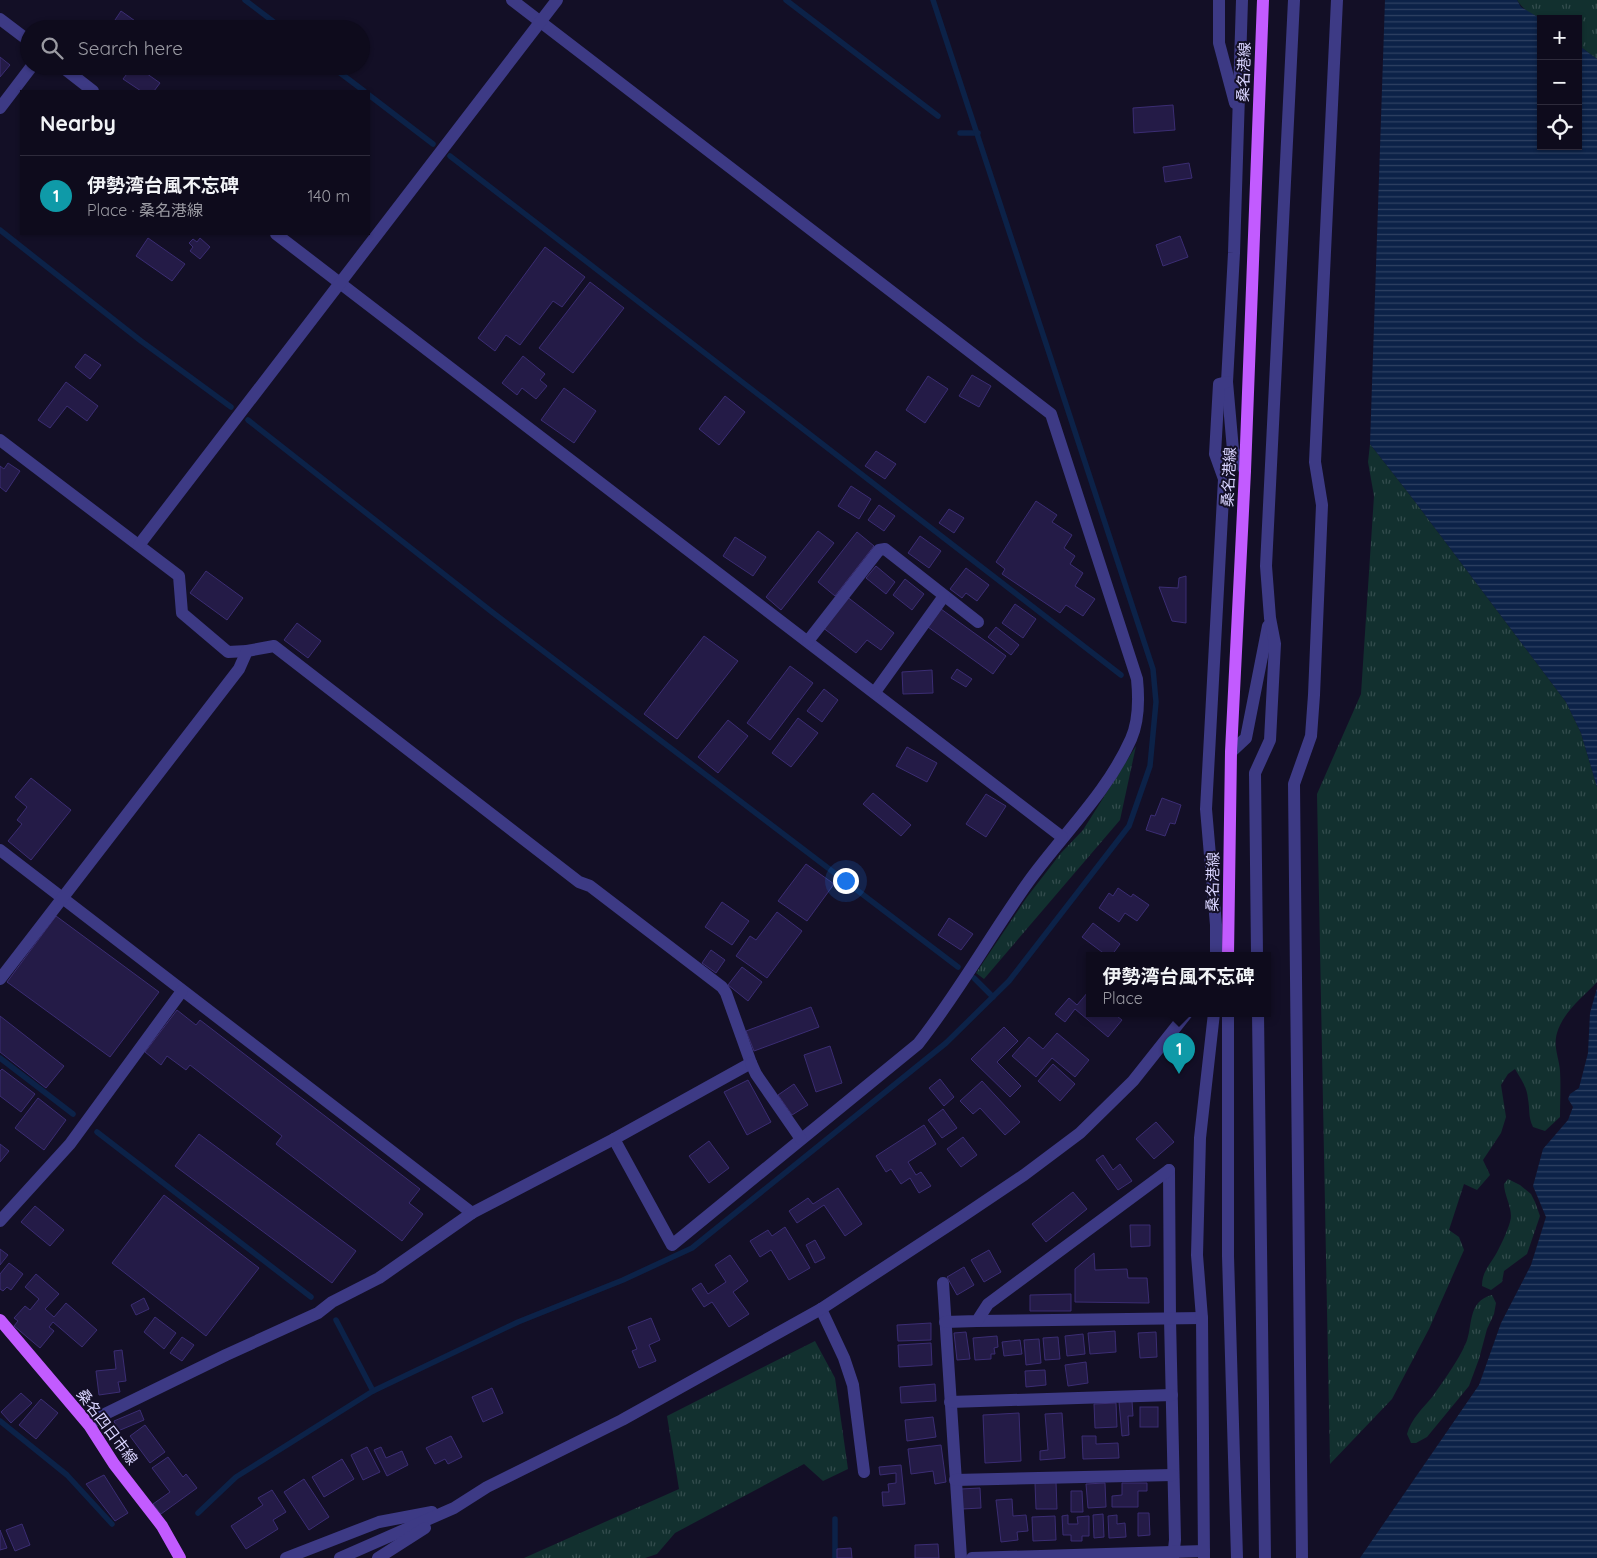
<!DOCTYPE html>
<meta charset="utf-8">
<style>
:root{--surface:#0e0b1c;--page:#1c1929;--text:#f1f3f6;--muted:#9b9ba3;--line:#2e2b3b;--accent:#db2777}
body{margin:0;font-family:Quicksand,"Noto Sans JP",sans-serif;background:var(--page);color:var(--text)}
.controls{position:absolute;right:15px;top:15px;display:grid;overflow:hidden;border-radius:0px;box-shadow:0 1px 4px #0004}
.controls button{width:45px;height:45px;display:grid;place-items:center;padding:0;border:0;border-bottom:1px solid var(--line);background:var(--surface);color:var(--text);font:25px sans-serif}
.you{position:absolute;left:845px;top:880px;width:18px;height:18px;margin:-12px;border:4px solid #fff;border-radius:50%;background:#1a73e8;box-shadow:0 0 0 8px #1a73e833}
.badge{display:grid;place-items:center;width:32px;height:32px;border-radius:50%;background:var(--accent);color:#fff;font-size:16px;font-weight:700}
.pin{position:absolute;translate:-50% -41px;filter:drop-shadow(0 1px 2px #0008)}
.pin::after{content:'';position:absolute;top:26px;width:18px;height:15px;background:inherit;clip-path:polygon(0 0,100% 0,50% 100%)}
.popup{position:absolute;left:1086px;top:952px;width:185px;height:65px;box-sizing:border-box;display:grid;place-content:center;border-radius:0px;background:var(--surface);filter:drop-shadow(0 1px 4px #0005);font-size:16px;white-space:nowrap;color:var(--muted)}
.popup b{font-size:19px;color:var(--text)}
.popup::after{content:'';position:absolute;left:50%;top:100%;margin-left:-10px;border:10px solid transparent;border-top-color:var(--surface)}
.list{margin:0;padding:0;list-style:none}
h2{display:flex;justify-content:space-between;align-items:center;height:65px;margin:0;padding:0 20px;font-size:21px}
h2 small{font-size:16px;font-weight:400;color:var(--muted)}
.list li{display:grid;grid-template-columns:32px 1fr auto;gap:15px;align-items:center;box-sizing:border-box;height:80px;padding:0 20px;border-top:1px solid var(--line)}
.list b{display:block;font-size:19px;white-space:nowrap}
.list p{margin:0;font-size:16px;white-space:nowrap;color:var(--muted)}
.list em{font-size:16px;font-style:normal;color:var(--muted)}
.icon{flex:none;width:28px;height:28px;fill:none;stroke:currentColor;stroke-width:2;stroke-linecap:round;stroke-linejoin:round}
.map{position:relative;flex:none;width:1597px;height:1558px;overflow:hidden}
.search{position:absolute;background:var(--surface);box-shadow:0 1px 4px #0004;left:20px;top:20px;width:350px;height:55px;display:flex;align-items:center;gap:12px;box-sizing:border-box;padding:0 18px;border-radius:28px;color:var(--muted);font-size:19px}
.panel{position:absolute;background:var(--surface);box-shadow:0 1px 4px #0004;left:20px;top:90px;width:350px;height:145px;border-radius:0px}
.map>svg:first-child{display:block}
.grass{fill:url(#grass-tufts)}
.water{fill:url(#water-rules)}
.lines{fill:none;stroke-linecap:round;stroke-linejoin:round}
.stream{stroke:#0c2248;stroke-width:5.5}
.building{fill:#241b47;stroke:#3b2d73}
.minor{stroke:#3d3a85;stroke-width:12}
.major{stroke:#c25bff;stroke-width:12}
.labels{text-anchor:middle;stroke-width:4;stroke-linejoin:round;paint-order:stroke}
.street-label{font-size:15px;fill:#d9d4ff;stroke:#130f26}
</style>
<div class="map">
<svg width="1597" height="1558" viewBox="0 0 1597 1558">
<defs>
<pattern id="grass-tufts" width="24" height="20" patternUnits="userSpaceOnUse" patternTransform="scale(1.25)"><rect width="24" height="20" fill="#12302f"/><path d="M3 7l-1-3M5 7V3M7 7l1-3M15 17l-1-3M17 17v-4M19 17l1-3" fill="none" stroke="#344d4e"/></pattern>
<pattern id="water-rules" width="6" height="5" patternUnits="userSpaceOnUse" patternTransform="scale(1.25)"><rect width="6" height="5" fill="#0c2248"/><path d="M0 2.5h6" fill="none" stroke="#2f4163"/></pattern>
</defs>
<rect width="100%" height="100%" fill="#130f26"/>
<g class="grass">
<path d="M1517 0H1597V59L1578 45V19C1554 19 1532 23 1517 0Z"/>
<path d="M1370 444 1410 495 1566 702 1581 733 1597 787V982C1583 997 1563 1012 1557 1033 1553 1047 1559 1057 1560 1071 1561 1086 1560 1102 1560 1117L1545 1131 1533 1127C1528 1117 1530 1109 1528 1099 1527 1087 1521 1079 1515 1069L1508 1074 1501 1085 1506 1117 1501 1133 1483 1160 1490 1175 1477 1190 1464 1184 1449 1230 1459 1237 1464 1250 1429 1329 1392 1399 1330 1464 1317 794 1361 694 1374 496 1368 462Z"/>
<path d="M1136 746 1120 820 984 979 976 973 1027 897 1061 853 1083 830Z"/>
<path d="M1508 1179 1520 1185 1531 1194 1535 1202 1540 1216 1527 1254 1504 1271 1502 1282 1491 1290 1482 1286C1482 1272 1489 1266 1496 1254 1501 1245 1507 1232 1510 1222 1514 1210 1504 1196 1504 1184Z"/>
<path d="M1492 1295 1496 1303 1494 1314 1487 1329 1479 1359 1469 1386 1427 1437 1416 1443H1411L1407 1434C1411 1419 1423 1408 1433 1396 1444 1380 1458 1361 1466 1343 1473 1327 1467 1301 1492 1295Z"/>
<path d="M815 1341 835 1378 848 1469 823 1481 804 1464 675 1533 657 1554 645 1558H524L679 1489 667 1416Z"/>
</g>
<g class="water">
<path d="M1385 0H1517L1521 7 1541 19V146H1578V45L1597 59V787L1581 733 1566 702 1410 495 1370 444Z"/>
<path d="M1597 988V1558H1360L1479 1385 1501 1323 1531 1265 1546 1217 1533 1186 1543 1149 1568 1120 1573 1107 1568 1099 1570 1094 1579 1088 1588 1053 1590 1013Z"/>
</g>
<g class="lines">
<g class="stream">
<path d="M245 0 283 29"/>
<path d="M786 0 938 116"/>
<path d="M331 66 364 91"/>
<path d="M369 95 433 144"/>
<path d="M960 133H978"/>
<path d="M450 156 1121 675"/>
<path d="M0 230 141 341 231 407"/>
<path d="M248 420 492 612 958 967"/>
<path d="M974 978 993 997"/>
<path d="M0 1058 73 1114"/>
<path d="M97 1132 311 1297"/>
<path d="M336 1320 373 1391"/>
<path d="M0 1421 67 1475 112 1524"/>
<path d="M198 1513 236 1477 373 1391 518 1322 623 1280 692 1248 946 1043 1009 981 1129 826 1150 766 1156 702 1153 669 933 0"/>
<path d="M835 1519V1558"/>
</g>
</g>
<g class="building">
<path d="M121 11 138 23 134 29H115L111 26Z"/>
<path d="M0 57 10 65 0 77Z"/>
<path d="M133 66H136L160 83 154 91H141L123 79Z"/>
<path d="M1173 105 1175 130 1134 133 1133 108Z"/>
<path d="M1189 163 1192 178 1165 182 1163 167Z"/>
<path d="M1180 236 1188 257 1163 266 1156 245Z"/>
<path d="M148 238 185 264 172 281 136 256Z"/>
<path d="M200 238 210 247 200 259 190 251 193 247 189 243 193 239 197 242Z"/>
<path d="M545 247 585 277 562 307 553 301 520 345 506 335 495 351 478 338Z"/>
<path d="M590 282 624 308 573 373 539 348Z"/>
<path d="M85 354 101 365 90 379 75 367Z"/>
<path d="M523 356 545 374 540 380 547 386 536 399 522 388 517 395 502 383Z"/>
<path d="M972 375 991 386 979 407 959 396Z"/>
<path d="M928 376 948 389 925 423 906 410Z"/>
<path d="M66 382 98 406 87 421 67 406 50 428 38 420Z"/>
<path d="M564 388 596 411 574 443 541 420Z"/>
<path d="M725 396 745 412 719 445 699 429Z"/>
<path d="M876 451 896 464 885 479 865 466Z"/>
<path d="M8 463 20 471 6 492 0 487V466L4 469Z"/>
<path d="M851 486 871 499 859 519 838 506Z"/>
<path d="M1036 501 1057 515 1052 522 1072 535 1064 548 1075 556 1070 564 1083 573 1075 586 1095 599 1083 616 1066 605 1060 613 1002 574 1005 569 996 562Z"/>
<path d="M879 505 895 516 884 531 868 520Z"/>
<path d="M949 509 964 518 954 533 939 523Z"/>
<path d="M818 531 834 543 781 610 766 597Z"/>
<path d="M857 532 874 546 835 596 818 582Z"/>
<path d="M920 536 941 551 929 568 908 553Z"/>
<path d="M735 537 766 557 753 576 723 556Z"/>
<path d="M876 566 895 582 886 594 866 578Z"/>
<path d="M966 568 989 585 977 601 966 593 962 598 950 589Z"/>
<path d="M206 571 243 598 227 620 190 593Z"/>
<path d="M1186 576V623L1172 621 1159 587 1178 588 1179 578Z"/>
<path d="M905 579 924 594 912 610 893 595Z"/>
<path d="M846 596 894 633 881 650 867 640 856 653 822 627Z"/>
<path d="M1015 604 1036 619 1023 638 1002 623Z"/>
<path d="M941 609 1006 656 993 674 928 627Z"/>
<path d="M297 623 321 641 308 658 284 640Z"/>
<path d="M996 627 1019 645 1011 655 988 637Z"/>
<path d="M704 636 738 661 677 739 644 714Z"/>
<path d="M790 666 813 683 770 740 747 723Z"/>
<path d="M957 669 972 679 966 687 951 678Z"/>
<path d="M932 670 933 693 903 694 902 672Z"/>
<path d="M824 689 838 700 822 722 807 711Z"/>
<path d="M798 718 818 733 791 767 772 753Z"/>
<path d="M728 720 748 736 718 773 698 757Z"/>
<path d="M907 747 937 763 927 782 896 766Z"/>
<path d="M31 778 71 810 31 860 8 841 22 824 17 820 27 807 15 797Z"/>
<path d="M873 793 911 825 901 836 863 804Z"/>
<path d="M986 794 1006 806 986 837 966 824Z"/>
<path d="M1162 798 1181 805 1175 824 1170 823 1165 836 1146 830 1151 815 1155 816Z"/>
<path d="M806 864 834 884 807 921 778 901Z"/>
<path d="M1118 888 1131 897 1133 894 1149 905 1137 921 1125 913 1119 922 1099 908 1109 893 1113 896Z"/>
<path d="M722 902 749 921 732 945 705 927Z"/>
<path d="M777 912 802 931 767 978 736 956 750 936 756 940Z"/>
<path d="M56 916 159 992 110 1057 7 982Z"/>
<path d="M949 918 973 934 961 950 938 935Z"/>
<path d="M1093 923 1120 944 1112 955H1106L1082 937Z"/>
<path d="M711 950 725 960 716 973 702 963Z"/>
<path d="M742 967 762 982 748 1001 728 985Z"/>
<path d="M1088 992 1090 994V1013H1113L1122 1020 1108 1037 1075 1009 1065 1022 1055 1014 1069 998 1077 1005Z"/>
<path d="M811 1007 819 1027 754 1051 746 1031Z"/>
<path d="M177 1010 196 1025 200 1020 420 1189 409 1203 423 1214 402 1241 276 1144 282 1136 190 1065 186 1070 167 1056 161 1065 145 1052Z"/>
<path d="M0 1016 64 1066 46 1088 0 1052Z"/>
<path d="M1004 1027 1018 1041 997 1062 1021 1086 1010 1097 971 1059Z"/>
<path d="M1057 1033 1089 1060 1075 1077 1052 1058 1036 1077 1012 1056 1029 1037 1043 1049Z"/>
<path d="M830 1046 842 1083 816 1092 804 1055Z"/>
<path d="M1053 1064 1075 1084 1060 1101 1038 1081Z"/>
<path d="M2 1069 35 1094 21 1112 0 1096V1071Z"/>
<path d="M940 1079 954 1097 944 1106 929 1088Z"/>
<path d="M748 1080 771 1122 747 1135 724 1092Z"/>
<path d="M982 1081 1020 1122 1005 1135 980 1108 973 1114 960 1101Z"/>
<path d="M794 1084 808 1105 792 1115 778 1095Z"/>
<path d="M38 1098 66 1120 44 1150 15 1128Z"/>
<path d="M943 1109 957 1128 942 1138 928 1120Z"/>
<path d="M1156 1122 1174 1142 1154 1159 1136 1139Z"/>
<path d="M924 1125 936 1144 908 1162 916 1175 921 1172 931 1186 919 1193 910 1178 901 1184 891 1169 886 1172 876 1156Z"/>
<path d="M199 1134 356 1251 332 1283 175 1166Z"/>
<path d="M963 1137 977 1155 961 1167 947 1149Z"/>
<path d="M709 1141 729 1168 709 1183 689 1156Z"/>
<path d="M0 1144 9 1151 0 1162Z"/>
<path d="M1103 1155 1113 1170 1120 1164 1132 1181 1118 1190 1096 1160Z"/>
<path d="M838 1188 862 1224 845 1236 824 1205 797 1223 789 1211 808 1198 813 1204Z"/>
<path d="M1073 1192 1087 1209 1046 1242 1032 1224Z"/>
<path d="M164 1195 259 1268 206 1336 112 1263Z"/>
<path d="M35 1206 64 1230 50 1246 21 1222Z"/>
<path d="M1130 1225H1150V1246L1131 1247Z"/>
<path d="M785 1227 810 1268 789 1280 771 1250 760 1257 750 1241 768 1230 772 1236Z"/>
<path d="M815 1240 825 1258 815 1263 806 1245Z"/>
<path d="M0 1249 8 1255 0 1265Z"/>
<path d="M989 1250 1001 1272 984 1282 971 1260Z"/>
<path d="M1094 1253 1095 1270 1127 1269 1128 1278H1147L1149 1303 1075 1302V1269Z"/>
<path d="M730 1255 748 1281 733 1292 749 1314 729 1327 712 1302 704 1307 692 1289 701 1283 708 1294 726 1282 715 1265Z"/>
<path d="M9 1263 23 1274 11 1290 7 1287 3 1291 0 1289V1274Z"/>
<path d="M964 1267 974 1285 957 1295 947 1277Z"/>
<path d="M36 1274 59 1294 45 1309 54 1317 66 1303 97 1330 82 1347 53 1322 49 1327 54 1331 40 1348 14 1326 18 1321 14 1318 25 1306 30 1310 39 1299 25 1287Z"/>
<path d="M1071 1294V1311H1030V1295Z"/>
<path d="M144 1298 149 1309 136 1315 131 1305Z"/>
<path d="M155 1317 176 1333 164 1349 144 1332Z"/>
<path d="M651 1318 660 1340 649 1345 656 1361 639 1368 632 1351 637 1349 628 1327Z"/>
<path d="M931 1323V1340L898 1341 897 1325Z"/>
<path d="M1115 1331 1116 1352 1090 1354 1088 1333Z"/>
<path d="M966 1332 970 1359 957 1360 954 1333Z"/>
<path d="M1156 1332 1157 1357 1140 1358 1138 1333Z"/>
<path d="M1083 1334 1085 1354 1067 1356 1065 1336Z"/>
<path d="M997 1336 998 1347 994 1348 995 1354H991V1359L975 1360 973 1338Z"/>
<path d="M182 1337 194 1345 182 1361 170 1353Z"/>
<path d="M1058 1337 1060 1359 1045 1360 1043 1338Z"/>
<path d="M1039 1339 1041 1363 1026 1365 1024 1340Z"/>
<path d="M1020 1340 1022 1354 1004 1356 1002 1342Z"/>
<path d="M931 1343 932 1365 899 1367 898 1345Z"/>
<path d="M122 1350 126 1381 118 1382 120 1392 99 1395 96 1371 116 1369 114 1351Z"/>
<path d="M1086 1362 1088 1383 1068 1386 1065 1365Z"/>
<path d="M1045 1370 1046 1385 1026 1387 1025 1371Z"/>
<path d="M935 1384 936 1401 901 1403 900 1387Z"/>
<path d="M492 1388 503 1413 483 1422 472 1397Z"/>
<path d="M21 1393 32 1403 11 1423 1 1412Z"/>
<path d="M41 1399 58 1413 36 1439 19 1425Z"/>
<path d="M1132 1401 1133 1416H1128L1129 1435 1122 1436 1119 1402Z"/>
<path d="M1116 1403 1117 1427 1095 1428 1094 1404Z"/>
<rect x="1140" y="1407" width="18" height="20"/>
<path d="M140 1410 144 1420 118 1431 114 1421Z"/>
<path d="M1019 1413 1021 1461 985 1463 983 1415Z"/>
<path d="M1062 1413 1065 1458 1040 1460V1451L1048 1450 1045 1414Z"/>
<path d="M933 1417 936 1437 907 1441 905 1420Z"/>
<path d="M145 1425 165 1452 150 1463 130 1436Z"/>
<path d="M451 1436 462 1457 448 1464 445 1459 435 1464 426 1448Z"/>
<path d="M1082 1436H1096V1444L1118 1443 1119 1458 1083 1459Z"/>
<path d="M941 1445 946 1482 935 1484 933 1471 911 1474 908 1449Z"/>
<path d="M367 1447 380 1472 363 1480 351 1455Z"/>
<path d="M381 1447 386 1458 402 1451 408 1465 387 1476 374 1450Z"/>
<path d="M168 1457 183 1477 186 1474 197 1488 161 1514 153 1504 170 1492 152 1468Z"/>
<path d="M342 1459 354 1479 324 1497 312 1477Z"/>
<path d="M901 1465 905 1504 883 1506 882 1492H889L888 1484 896 1483V1473L880 1475 879 1467Z"/>
<path d="M104 1475 128 1513 115 1521 86 1484Z"/>
<path d="M304 1479 329 1517 309 1530 284 1492Z"/>
<path d="M1056 1482 1057 1509H1036L1035 1483Z"/>
<path d="M1105 1483 1106 1507 1088 1508 1086 1484Z"/>
<path d="M1122 1483H1147V1491H1138V1507H1112V1496L1122 1495Z"/>
<path d="M980 1488 981 1508 962 1509 961 1489Z"/>
<path d="M272 1490 286 1512 273 1520 278 1529 246 1549 231 1526 263 1505 258 1498Z"/>
<path d="M1071 1491H1082L1083 1512H1071Z"/>
<path d="M1012 1499 1013 1516 1026 1515 1028 1531 1017 1532 1018 1540 1001 1542 996 1500Z"/>
<path d="M1138 1513H1149L1150 1535 1138 1536Z"/>
<path d="M1103 1514 1104 1537 1094 1538 1093 1515Z"/>
<path d="M1068 1515V1524H1078L1077 1517 1089 1516V1536H1082V1541H1071V1535H1063L1062 1516Z"/>
<path d="M1117 1515V1524L1125 1523 1126 1537 1109 1538 1108 1516Z"/>
<path d="M1055 1516 1056 1540 1033 1541 1032 1517Z"/>
<path d="M22 1524 30 1545 15 1551 6 1530Z"/>
<path d="M0 1530 7 1548 0 1550Z"/>
<path d="M938 1544 939 1558H915V1545Z"/>
<path d="M851 1548 852 1558H837V1549Z"/>
</g>
<g class="lines">
<g class="minor">
<path d="M512 0 1051 414 1137 679C1139 699 1139 721 1131 739 1107 793 1063 834 1029 881 991 934 959 992 918 1044L672 1245 614 1139"/>
<path d="M1219 0V43L1235 103"/>
<path d="M1242 0 1234 253 1227 382 1233 450 1245 471"/>
<path d="M0 19 29 41"/>
<path d="M61 66 93 91"/>
<path d="M0 108 32 66"/>
<path d="M276 234 1062 837"/>
<path d="M0 440 179 576 182 613 228 652 247 651"/>
<path d="M139 545 557 0"/>
<path d="M808 641 879 550 885 549 978 622"/>
<path d="M875 692 944 596"/>
<path d="M1231 752 1246 738 1268 626"/>
<path d="M0 850 472 1213"/>
<path d="M1216 955V925L1206 809 1224 479 1215 454 1219 384 1227 382"/>
<path d="M1257 955 1255 773 1270 740 1275 644 1270 618 1266 566 1294 0"/>
<path d="M0 979 239 669 247 651 274 646 579 882 590 886 722 987 726 993 751 1063 614 1139 472 1213 379 1278 332 1302 318 1313 226 1355 103 1415 89 1425"/>
<path d="M1228 1013V1256L1237 1558"/>
<path d="M1258 1013 1265 1558"/>
<path d="M751 1063 756 1074 801 1139"/>
<path d="M1169 1170 1170 1319 1175 1540 1173 1558"/>
<path d="M0 1221 70 1144 182 991"/>
<path d="M943 1283 961 1558"/>
<path d="M821 1309 844 1358 853 1385 864 1472"/>
<path d="M977 1321 1202 1318"/>
<path d="M945 1322 977 1321 988 1304 1169 1170"/>
<path d="M950 1402 1172 1395"/>
<path d="M955 1480 1173 1475"/>
<path d="M286 1558 379 1522 432 1512"/>
<path d="M340 1558 454 1508 487 1487 622 1420 821 1309 960 1218 1024 1175 1080 1133 1133 1081 1187 1013"/>
<path d="M378 1558 425 1528"/>
<path d="M972 1558 1204 1551"/>
<path d="M1204 1558 1202 1318 1197 1255 1200 1138 1214 1013"/>
<path d="M1302 1558 1294 784 1311 736 1314 695 1322 505 1315 462 1337 0"/>
</g>
<g class="major">
<path d="M1228 955 1231 752 1245 471 1263 0"/>
<path d="M0 1320 89 1425 114 1464 162 1526 180 1558"/>
</g>
</g>
<g class="labels">
<g class="street-label">
<text transform="translate(1244 72) rotate(-88)" y="5">桑名港線</text>
<text transform="translate(1229 477) rotate(-87)" y="5">桑名港線</text>
<text transform="translate(1213 882) rotate(-89)" y="5">桑名港線</text>
<text transform="translate(107 1427) rotate(53)" y="5">桑名四日市線</text>
</g>
</g>
</svg>
<div class="controls">
<button>+</button>
<button>−</button>
<button><svg class="icon" aria-label="locate" viewBox="0 0 24 24"><circle cx="12" cy="12" r="6"/><path d="M12 2v4M12 18v4M2 12h4M18 12h4"/></svg></button>
</div>
<div class="you"></div>
<div class="pin badge" style="left:1179px;top:1074px;background:#0f9aa8">1</div>
<div class="popup"><b>伊勢湾台風不忘碑</b>Place</div>
<div class="search"><svg class="icon" aria-label="search" viewBox="0 0 24 24"><circle cx="10" cy="10" r="6"/><path d="M15 15l6 6"/></svg>Search here</div>
<section class="panel">
<h2>Nearby<small></small></h2>
<ul class="list">
<li><span class="badge" style="background:#0f9aa8">1</span><div><b>伊勢湾台風不忘碑</b><p>Place · 桑名港線</p></div><em>140 m</em></li>
</ul>
</section>
</div>
